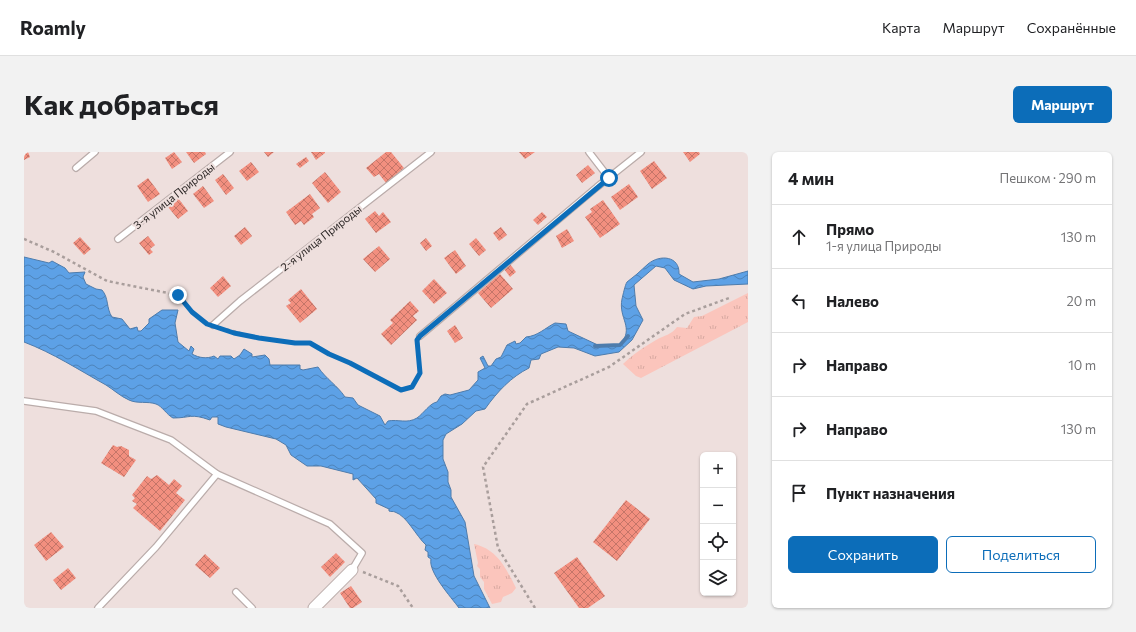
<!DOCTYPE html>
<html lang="ru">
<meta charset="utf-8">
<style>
:root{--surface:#fff;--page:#f2f2f2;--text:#202124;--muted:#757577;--line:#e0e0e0;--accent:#0c6db9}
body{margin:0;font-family:Commissioner,sans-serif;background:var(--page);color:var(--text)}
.controls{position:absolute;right:12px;bottom:12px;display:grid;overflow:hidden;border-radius:6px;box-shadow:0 1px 3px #0004}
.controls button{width:36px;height:36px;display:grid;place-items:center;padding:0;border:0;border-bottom:1px solid var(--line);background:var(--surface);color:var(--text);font:20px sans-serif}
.stop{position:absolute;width:12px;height:12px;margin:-9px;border:3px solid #0c6db9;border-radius:50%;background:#fff}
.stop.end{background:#0c6db9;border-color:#fff;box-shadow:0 1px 4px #0008}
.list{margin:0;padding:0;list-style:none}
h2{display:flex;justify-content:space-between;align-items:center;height:52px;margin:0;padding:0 16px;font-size:17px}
h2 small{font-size:13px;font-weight:400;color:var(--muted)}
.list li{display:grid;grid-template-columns:26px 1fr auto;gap:12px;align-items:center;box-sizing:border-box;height:64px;padding:0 16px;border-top:1px solid var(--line)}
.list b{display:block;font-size:15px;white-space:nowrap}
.list p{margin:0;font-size:13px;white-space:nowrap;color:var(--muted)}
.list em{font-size:13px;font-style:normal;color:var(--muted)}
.actions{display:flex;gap:8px;padding:12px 16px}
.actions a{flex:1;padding:9px 0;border:1px solid var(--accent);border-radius:6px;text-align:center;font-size:14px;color:var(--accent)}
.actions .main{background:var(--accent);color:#fff}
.icon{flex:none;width:22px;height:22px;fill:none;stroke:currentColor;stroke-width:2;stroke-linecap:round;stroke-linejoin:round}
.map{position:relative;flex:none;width:724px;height:456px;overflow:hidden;border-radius:6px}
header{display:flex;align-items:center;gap:24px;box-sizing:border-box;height:56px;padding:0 20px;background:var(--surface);border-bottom:1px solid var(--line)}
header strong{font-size:19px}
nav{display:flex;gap:22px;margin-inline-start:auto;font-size:14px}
.intro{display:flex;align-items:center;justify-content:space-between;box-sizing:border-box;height:96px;padding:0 24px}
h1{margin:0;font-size:28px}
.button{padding:10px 18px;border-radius:6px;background:var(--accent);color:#fff;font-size:14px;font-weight:700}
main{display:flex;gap:24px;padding:0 24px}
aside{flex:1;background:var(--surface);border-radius:6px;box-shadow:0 1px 3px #0004}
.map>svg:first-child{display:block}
.grass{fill:url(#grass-tufts)}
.water{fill:url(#water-waves);stroke:#4e7cac}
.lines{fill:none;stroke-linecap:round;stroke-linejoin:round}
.stream{stroke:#4e7cac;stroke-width:4}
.building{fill:url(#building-cross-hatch)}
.service-casing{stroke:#baacaa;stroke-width:8}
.minor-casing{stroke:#baacaa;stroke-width:13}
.path{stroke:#a99e9c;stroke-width:2.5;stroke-dasharray:3 3;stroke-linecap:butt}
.service{stroke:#fff;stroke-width:5.5}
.minor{stroke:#fff;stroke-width:11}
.route{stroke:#0c6db9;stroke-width:5}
.labels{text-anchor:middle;stroke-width:4;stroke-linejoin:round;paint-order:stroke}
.street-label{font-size:11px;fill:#2a2524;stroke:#eedfdd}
</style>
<header>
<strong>Roamly</strong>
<nav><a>Карта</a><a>Маршрут</a><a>Сохранённые</a></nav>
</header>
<div class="intro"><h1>Как добраться</h1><a class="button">Маршрут</a></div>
<main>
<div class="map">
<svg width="724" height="456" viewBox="0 0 724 456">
<defs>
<pattern id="grass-tufts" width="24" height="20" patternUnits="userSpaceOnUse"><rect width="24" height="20" fill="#fbc5bc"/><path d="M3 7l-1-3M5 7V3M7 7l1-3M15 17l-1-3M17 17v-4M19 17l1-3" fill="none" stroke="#d7a9a1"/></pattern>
<pattern id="water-waves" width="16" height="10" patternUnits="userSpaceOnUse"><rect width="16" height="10" fill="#5da1e6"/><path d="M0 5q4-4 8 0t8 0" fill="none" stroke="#4d83ba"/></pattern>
<pattern id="building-cross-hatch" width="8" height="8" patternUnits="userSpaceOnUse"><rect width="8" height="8" fill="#f28f7f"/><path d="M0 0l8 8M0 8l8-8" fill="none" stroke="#c47568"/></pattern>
</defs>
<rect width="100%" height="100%" fill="#eedfdd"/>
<g class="grass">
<path d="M724 141V170L617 226 612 224 599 212C608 203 620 195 632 188 641 183 647 183 653 175L663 176 670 165 678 164Z"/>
<path d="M450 392C473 397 482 416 492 436L488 441 479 445 477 450 468 452 460 437V430L456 425V417L453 414 454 411Z"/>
</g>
<path class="water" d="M0 105 25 111 28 109 41 116 45 121 61 120 59 125 62 132 72 137 78 138C85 146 82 156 88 165L98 167 106 177 113 175 114 179H117L125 171V167L138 158H154L151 171 154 190 165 199 167 194 170 197 168 202C175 206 183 207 190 204L194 207 196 204H207L210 207 216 203 220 197 228 202V205L241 203 245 207 246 213H276V217L279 218 294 215C302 227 313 233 321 245L329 246 334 253 356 264 361 273 364 269C374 267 383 272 393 266 400 261 406 251 413 250L417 244 421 242 426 243 445 238 454 228V220L461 216 456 206 459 204 464 214H467L472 207 477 205 483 193 491 189 492 192 496 191 502 185C514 184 521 176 531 171L542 172 544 179 576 194 596 193C611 175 594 167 598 147 599 143 601 133 603 130 606 127 610 125 613 122 617 119 620 115 624 112 636 102 656 104 655 122L669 130 695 127 724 119V132L682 134 669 137 650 128 641 116 632 114 610 133 612 154 619 168 608 188 595 200 571 204 550 196 534 195 517 202 515 207 507 208 505 216C487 225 473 240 461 257L452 259 438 272 422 282 419 288V307L424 320V330L427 338V345L441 370 450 424 466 456H435C427 445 404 420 407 407L404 405V400L401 398 402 393C392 384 383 364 371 360 369 359 367 360 365 359V357L352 351V347L333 326 329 328V322L297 314H283L267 303 262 293 252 287 202 275 194 272V265H188L186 268C166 261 167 266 149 266 143 263 138 254 132 252 124 249 113 252 105 248 96 244 90 238 82 233 55 218 29 201 0 190Z"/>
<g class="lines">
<path class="stream" d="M571 194 596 193 604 184"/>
</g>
<g class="building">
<path d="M0 0H4L6 5 0 8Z"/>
<path d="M150 0 158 10 148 17 141 6Z"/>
<path d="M162 0H181L182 2 170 11Z"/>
<path d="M240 0H250L244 5Z"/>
<path d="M287 0H301V1L292 8Z"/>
<path d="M362 0H367L380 16 362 31 355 22 350 25 342 16Z"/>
<path d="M495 0H511L501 7Z"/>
<path d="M659 0H675L676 2 666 10Z"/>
<path d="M282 5 285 9 276 16 272 12Z"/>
<path d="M630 9 643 26 628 37 616 19Z"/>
<path d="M227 10 235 20 223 29 215 19Z"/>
<path d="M564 13 571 21 558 31 552 23Z"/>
<path d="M301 20 317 40 304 51 288 31Z"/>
<path d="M199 22 210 36 202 43 191 28Z"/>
<path d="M124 26 136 42 124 50 113 34Z"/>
<path d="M605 32 614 45 596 58 587 45Z"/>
<path d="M179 34 190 49 180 56 169 42Z"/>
<path d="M286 42 296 56 288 62 290 65 280 73 277 69 271 73 262 60Z"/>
<path d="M154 46 164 59 154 67 144 55Z"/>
<path d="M579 48 596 72 576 86 561 65 568 60 566 57Z"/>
<path d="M351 59 355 64 359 60 367 70 352 81 341 67Z"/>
<path d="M518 60 523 65 514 73 509 68Z"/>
<path d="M221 75 228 84 217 93 210 84Z"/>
<path d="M477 75 483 83 475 89 469 81Z"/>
<path d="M543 77 550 89 538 96 532 84Z"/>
<path d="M124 84 131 93 126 97 129 100 125 103 115 91Z"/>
<path d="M56 85 67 97 60 103 49 91Z"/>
<path d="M402 86 408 94 402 99 396 91Z"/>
<path d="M452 86 462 98 455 104 445 92Z"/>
<path d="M355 94 366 107 351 120 339 107Z"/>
<path d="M431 98 442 114 432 122 420 106Z"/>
<path d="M486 112 492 120 486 125 480 117Z"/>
<path d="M476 122 489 137 467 156 454 141Z"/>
<path d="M199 124 207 134 194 145 186 136Z"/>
<path d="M410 127 423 141 410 152 398 139Z"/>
<path d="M277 137 293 157 276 171 262 154 267 151 264 148Z"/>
<path d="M386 149 395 159 389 164 393 168 367 193 357 182 369 171 366 168Z"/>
<path d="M431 173 439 186 431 191 423 179Z"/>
<path d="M89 293 93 295 97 294 105 298V304L112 308 100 325 77 311Z"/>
<path d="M133 323 145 333 150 327 158 334 152 341 161 348 136 379 109 356 113 352 108 349 111 346 108 343 123 324 127 327Z"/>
<path d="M602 348 626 367 593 409 569 390Z"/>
<path d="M27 380 40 395 22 409 10 393Z"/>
<path d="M312 401 321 410 306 425 297 415Z"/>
<path d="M181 402 196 416 186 426 171 413Z"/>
<path d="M553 405 581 444 564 456H555L530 421Z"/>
<path d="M44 416 52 426 37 438 29 428Z"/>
<path d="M327 434 338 450 329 456H326L316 441Z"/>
</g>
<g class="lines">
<defs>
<g id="service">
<path d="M565 0 585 26"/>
<path d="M52 16 71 0"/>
<path d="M94 87 206 0"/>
<path d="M189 173 216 149 407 0"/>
<path d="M396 184 573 35 617 0"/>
<path d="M0 249 72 259 147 288 193 322 306 372 338 401 328 418"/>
<path d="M212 440 228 456"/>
<path d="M74 456 132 395 193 322"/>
</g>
<path id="minor" d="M290 456 328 418"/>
</defs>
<use href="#service" class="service-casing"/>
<use href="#minor" class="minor-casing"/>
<g class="path">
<path d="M0 87 30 100 83 129 154 143 168 160 181 171"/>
<path d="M197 176 235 186 271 191H286L305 202 326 211 377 238 388 235 396 221 393 191"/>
<path d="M339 420 374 434 389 456"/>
<path d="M511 456 474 396 459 315 503 252 585 215 661 162 705 146"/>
</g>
<use href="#service" class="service"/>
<use href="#minor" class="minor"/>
</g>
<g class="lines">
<path class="route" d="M154 143 168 160 183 172 210 181 235 186 271 191H286L305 202 326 211 377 238 388 235 396 221 393 188 396 184 585 26"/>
</g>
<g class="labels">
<g class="street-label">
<text transform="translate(150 44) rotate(-38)" y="4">3-я улица Природы</text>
<text transform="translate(297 86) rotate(-38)" y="4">2-я улица Природы</text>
</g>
</g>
</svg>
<div class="controls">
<button>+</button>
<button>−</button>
<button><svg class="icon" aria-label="locate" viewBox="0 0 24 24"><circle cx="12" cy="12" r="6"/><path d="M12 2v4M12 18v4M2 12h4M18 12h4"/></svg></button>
<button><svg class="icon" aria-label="layers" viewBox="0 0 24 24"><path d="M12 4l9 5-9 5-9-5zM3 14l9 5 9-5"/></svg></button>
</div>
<div class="stop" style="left:585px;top:26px"></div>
<div class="stop end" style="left:154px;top:143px"></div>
</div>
<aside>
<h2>4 мин<small>Пешком · 290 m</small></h2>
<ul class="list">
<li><svg class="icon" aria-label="ahead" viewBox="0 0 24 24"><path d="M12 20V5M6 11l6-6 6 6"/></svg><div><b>Прямо</b><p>1-я улица Природы</p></div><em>130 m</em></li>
<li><svg class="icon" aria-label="left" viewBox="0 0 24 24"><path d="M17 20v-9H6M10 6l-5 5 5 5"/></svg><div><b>Налево</b></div><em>20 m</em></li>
<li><svg class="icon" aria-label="right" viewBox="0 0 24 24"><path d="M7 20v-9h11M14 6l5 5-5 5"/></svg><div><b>Направо</b></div><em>10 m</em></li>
<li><svg class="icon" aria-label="right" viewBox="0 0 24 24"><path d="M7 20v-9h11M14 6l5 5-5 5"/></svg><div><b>Направо</b></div><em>130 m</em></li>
<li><svg class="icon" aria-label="arrive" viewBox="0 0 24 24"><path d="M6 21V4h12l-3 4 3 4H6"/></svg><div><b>Пункт назначения</b></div></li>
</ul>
<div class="actions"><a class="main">Сохранить</a><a>Поделиться</a></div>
</aside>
</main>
